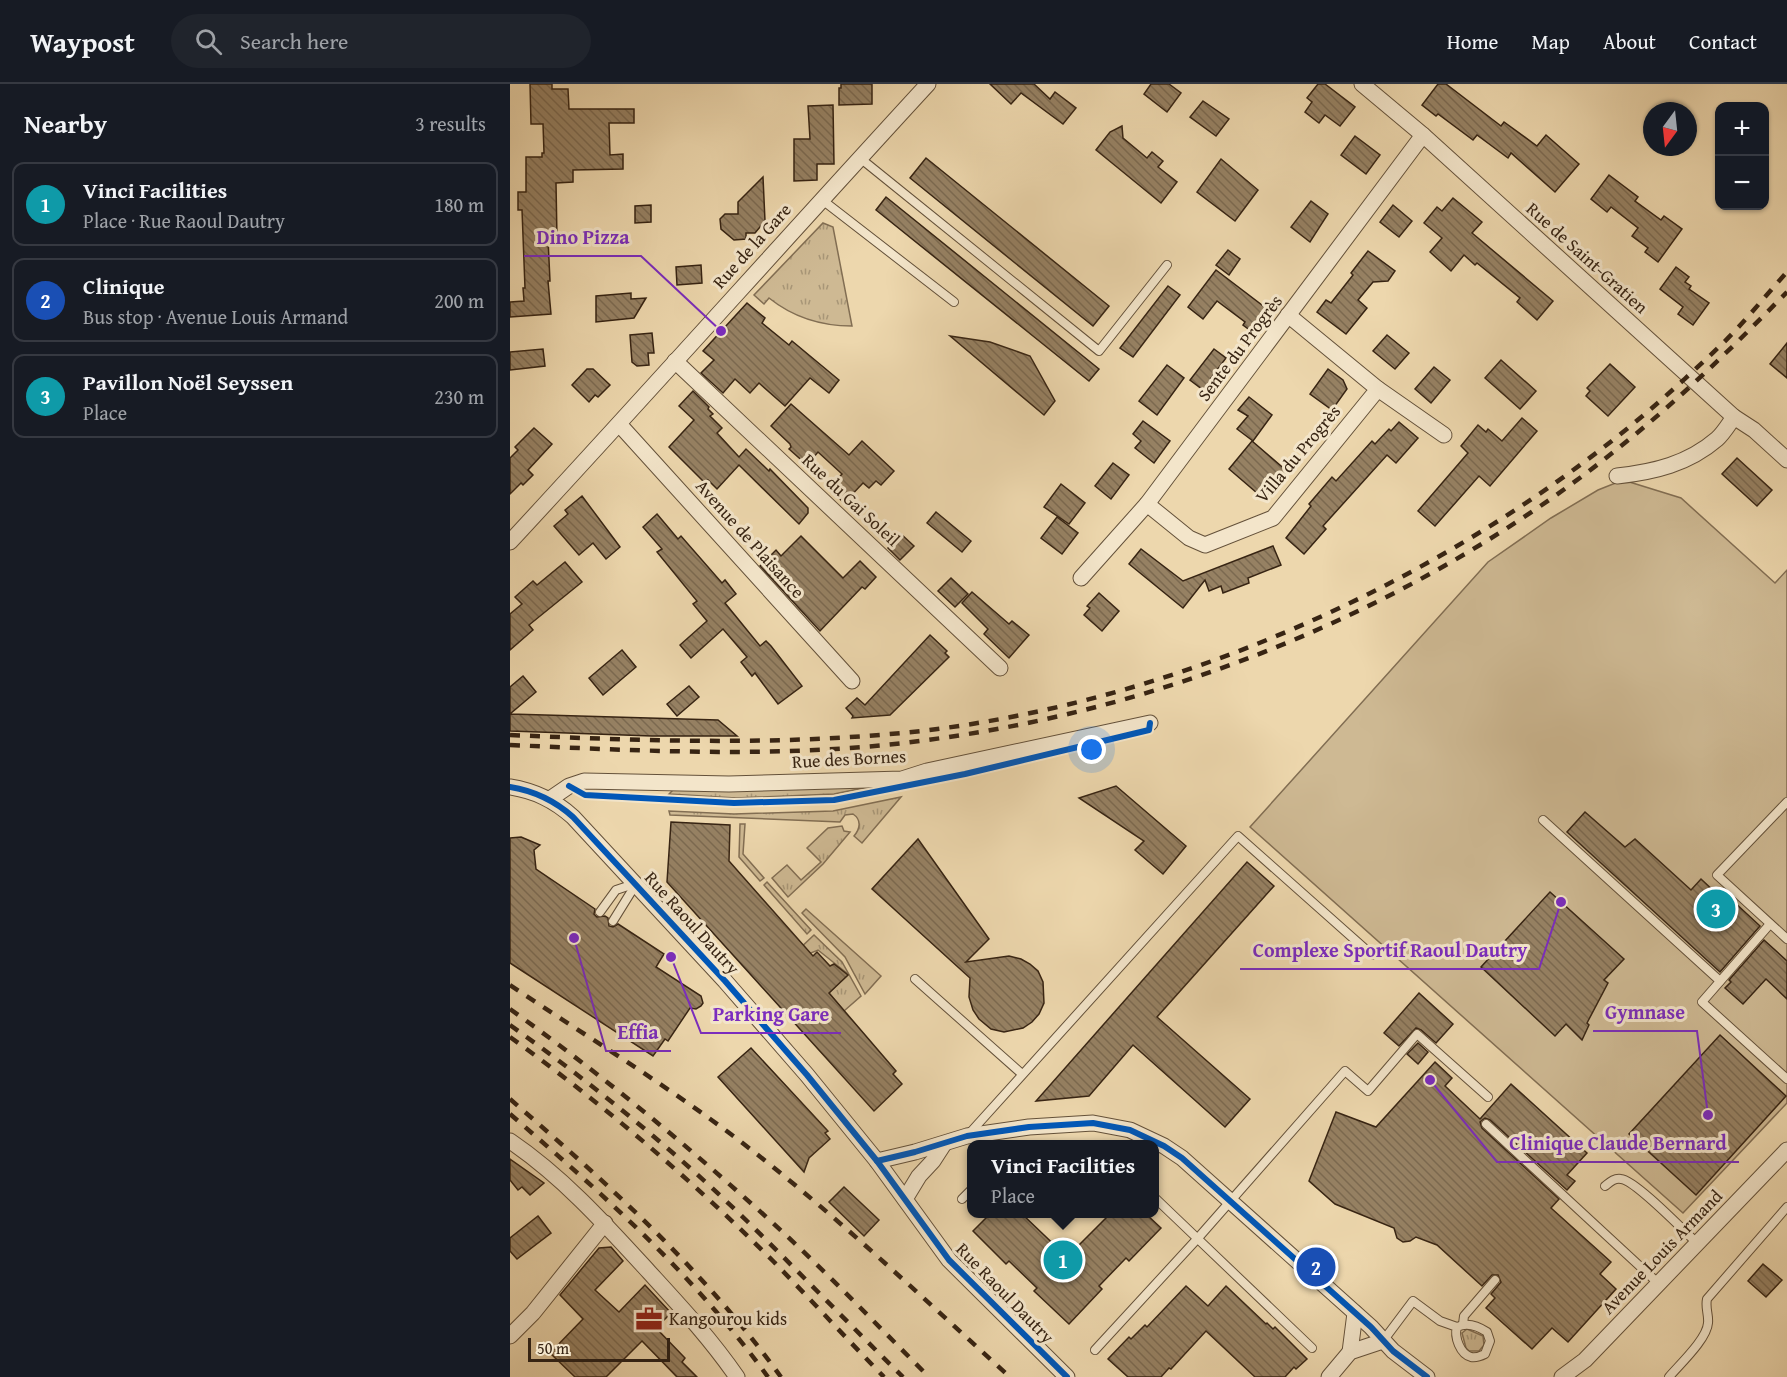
<!DOCTYPE html>
<meta charset="utf-8">
<style>
:root{--surface:#171b24;--page:#20242c;--text:#f1f3f6;--muted:#9ea1a6;--line:#363941;--accent:#b45309}
body{margin:0;font-family:"Gentium Book Plus",serif;background:var(--page);color:var(--text)}
.controls{position:absolute;right:18px;top:18px;display:grid;overflow:hidden;border-radius:12px;box-shadow:0 2px 4px #0004}
.controls button{width:54px;height:54px;display:grid;place-items:center;padding:0;border:0;border-bottom:2px solid var(--line);background:var(--surface);color:var(--text);font:30px sans-serif}
.compass{position:absolute;left:1133px;top:18px;width:54px;height:54px;border-radius:50%;background:var(--surface);box-shadow:0 2px 4px #0004;rotate:195deg}
.scale{position:absolute;left:18px;bottom:15px;width:142px;box-sizing:border-box;padding-left:6px;border:3px solid #372413;border-top:0;font-size:16px;line-height:21px;white-space:nowrap;color:#372413;-webkit-text-stroke:4px #f3e5ca;paint-order:stroke}
.you{position:absolute;left:582px;top:666px;width:21px;height:21px;margin:-15px;border:4px solid #fff;border-radius:50%;background:#1a73e8;box-shadow:0 0 0 9px #1a73e833}
.badge{display:grid;place-items:center;width:39px;height:39px;border-radius:50%;background:var(--accent);color:#fff;font-size:20px;font-weight:700}
.pin{position:absolute;translate:-50% -50%;border:3px solid #fff;box-shadow:0 2px 6px #0006}
.popup{position:absolute;left:457px;top:1056px;width:192px;height:78px;box-sizing:border-box;display:grid;place-content:center;border-radius:12px;background:var(--surface);filter:drop-shadow(0 2px 4px #0005);font-size:20px;white-space:nowrap;color:var(--muted)}
.popup b{font-size:22px;color:var(--text)}
.popup::after{content:'';position:absolute;left:50%;top:100%;margin-left:-12px;border:12px solid transparent;border-top-color:var(--surface)}
.list{margin:0;padding:0;list-style:none}
h2{display:flex;justify-content:space-between;align-items:center;height:78px;margin:0;padding:0 24px;font-size:26px}
h2 small{font-size:20px;font-weight:400;color:var(--muted)}
.list li{display:grid;grid-template-columns:39px 1fr auto;gap:18px;align-items:center;box-sizing:border-box;height:84px;margin:0 12px 12px;padding:0 12px;border:2px solid var(--line);border-radius:12px}
.list b{display:block;font-size:22px;white-space:nowrap}
.list p{margin:0;font-size:20px;white-space:nowrap;color:var(--muted)}
.list em{font-size:20px;font-style:normal;color:var(--muted)}
.icon{flex:none;width:33px;height:33px;fill:none;stroke:currentColor;stroke-width:2;stroke-linecap:round;stroke-linejoin:round}
.map{position:relative;flex:none;width:1277px;height:1293px;overflow:hidden}
header{display:flex;align-items:center;gap:36px;box-sizing:border-box;height:84px;padding:0 30px;background:var(--surface);border-bottom:2px solid var(--line)}
header strong{font-size:28px}
nav{display:flex;gap:33px;margin-inline-start:auto;font-size:21px}
.search{width:420px;height:54px;background:var(--page);display:flex;align-items:center;gap:15px;box-sizing:border-box;padding:0 21px;border-radius:33px;color:var(--muted);font-size:22px}
main{display:flex}
aside{flex:1;background:var(--surface)}
.map>svg:first-child{display:block}
.grass{fill:url(#grass-tufts);stroke:#826e53;stroke-width:1.5}
.pitch{fill:#ceb993;stroke:#826e53;stroke-width:1.5}
.building{fill:url(#building-back-hatch);stroke:#372413;stroke-width:1.5}
.lines{fill:none;stroke-linecap:round;stroke-linejoin:round}
.service-casing{stroke:#64513a;stroke-width:10}
.minor-casing{stroke:#64513a;stroke-width:17}
.service{stroke:#f3e5ca;stroke-width:8}
.minor{stroke:#f3e5ca;stroke-width:15}
.rail{stroke:#372413;stroke-width:4.5;stroke-dasharray:10 10;stroke-linecap:butt}
.cycleway-casing{stroke:#f3e5ca;stroke-width:10}
.cycleway{stroke:#0057b8;stroke-width:6}
.labels{text-anchor:middle;stroke-width:6;stroke-linejoin:round;paint-order:stroke}
.street-label{font-size:18px;fill:#372413;stroke:#f3e5ca}
.poi-label{font-size:18px;fill:#372413;stroke:#f3e5ca;text-anchor:start}
.leader{fill:none;stroke:#7b2cbf;stroke-width:2}
.callout-dot{fill:#7b2cbf;stroke:#f3e5ca;stroke-width:2}
.callout-label{font-size:20px;text-anchor:middle;font-weight:bold;fill:#7b2cbf;stroke:#f3e5ca;stroke-width:6;stroke-linejoin:round;paint-order:stroke}
</style>
<header>
<strong>Waypost</strong>
<div class="search"><svg class="icon" aria-label="search" viewBox="0 0 24 24"><circle cx="10" cy="10" r="6"/><path d="M15 15l6 6"/></svg>Search here</div>
<nav><a>Home</a><a>Map</a><a>About</a><a>Contact</a></nav>
</header>
<main>
<aside>
<h2>Nearby<small>3 results</small></h2>
<ul class="list">
<li><span class="badge" style="background:#0f9aa8">1</span><div><b>Vinci Facilities</b><p>Place · Rue Raoul Dautry</p></div><em>180 m</em></li>
<li><span class="badge" style="background:#1a4fb4">2</span><div><b>Clinique</b><p>Bus stop · Avenue Louis Armand</p></div><em>200 m</em></li>
<li><span class="badge" style="background:#0f9aa8">3</span><div><b>Pavillon Noël Seyssen</b><p>Place</p></div><em>230 m</em></li>
</ul>
</aside>
<div class="map">
<svg width="1277" height="1293" viewBox="0 0 1277 1293">
<defs>
<pattern id="grass-tufts" width="24" height="20" patternUnits="userSpaceOnUse" patternTransform="scale(1.5)"><rect width="24" height="20" fill="#ceb993"/><path d="M3 7l-1-3M5 7V3M7 7l1-3M15 17l-1-3M17 17v-4M19 17l1-3" fill="none" stroke="#a89677"/></pattern>
<pattern id="building-back-hatch" width="6" height="6" patternUnits="userSpaceOnUse" patternTransform="scale(1.5)"><rect width="6" height="6" fill="#968163"/><path d="M-1 5l2 2M0 0l6 6M5-1l2 2" fill="none" stroke="#7b6950"/></pattern>
</defs>
<rect width="100%" height="100%" fill="#edd7ad"/>
<filter id="stains"><feTurbulence type="fractalNoise" baseFrequency=".00333" numOctaves="4"/><feColorMatrix values="0 0 0 0 .2 0 0 0 0 .09 0 0 0 0 .02 0 0 0 .5 -.17"/></filter>
<radialGradient id="worn" r=".72"><stop offset=".6" stop-color="#630" stop-opacity="0"/><stop offset="1" stop-color="#630" stop-opacity=".3"/></radialGradient>
<g class="grass">
<path d="M313 139 323 143 342 242C311 242 284 234 259 214L254 220 244 211Z"/>
<path d="M363 702 324 710 226 714 159 710 164 705Z"/>
<path d="M391 713 352 759 344 752C350 745 352 736 343 730L335 731 330 738 160 731 159 727 224 730 323 727Z"/>
<path d="M230 740H235L233 770 254 794 250 797 229 773Z"/>
<path d="M332 742 334 747 340 748 313 780 278 813 262 794 277 781 291 796 311 778 297 764 318 744Z"/>
<path d="M257 798 301 846 297 850 254 801Z"/>
<path d="M296 825 371 892 355 910 335 873 292 829Z"/>
<path d="M304 851 332 878 351 912 334 927 319 909 338 890 308 866 291 873 285 869Z"/>
<path d="M957 1245 973 1252 974 1261 969 1267H959L956 1264 952 1249Z"/>
</g>
<path class="pitch" d="M1113 396 1171 414 1265 499 1277 486V1019L1173 1129 740 743 978 478 1041 434 1088 406Z"/>
<g class="building">
<path d="M20 0H42V5H58L59 25H124V39H99L100 71 113 70V85L63 86V98L46 99 47 155H38L40 197H38L41 230 0 233V218L14 217 13 204H15L12 126H8V108H16V73H32V69H34L33 40H21Z"/>
<path d="M331 0H362V20L329 21V4H331Z"/>
<path d="M480 0H524L540 15 545 8 566 24 553 40 511 9 501 20Z"/>
<path d="M641 0H659L671 9 657 28 634 10Z"/>
<path d="M808 0H815L845 23 830 42 815 31 809 39 795 28 802 18 797 14Z"/>
<path d="M928 0H936L991 42 994 38 1027 62 1036 51 1069 80 1045 108 1001 69 998 74 967 51 963 56 928 30 926 32 912 21Z"/>
<path d="M693 17 719 35 706 52 680 33Z"/>
<path d="M323 21 324 80H307V96L284 97V55H300L298 22Z"/>
<path d="M612 42 613 54 637 74 642 68 653 77 648 83 667 98 651 119 586 66 600 48Z"/>
<path d="M845 52 870 71 856 90 831 71Z"/>
<path d="M416 74 599 222 583 242 400 94Z"/>
<path d="M711 75 748 106 725 137 687 108Z"/>
<path d="M1099 91 1128 113 1125 117 1151 136 1154 132 1172 145 1148 178 1135 168 1138 164 1122 152 1128 144 1101 123 1097 128 1081 115Z"/>
<path d="M253 93 255 137 245 149H236V155L224 156 211 145 210 135 215 130H228V118Z"/>
<path d="M376 113 589 285 579 297 366 126Z"/>
<path d="M943 114 972 138 962 149 1043 217 1027 236 1007 218 1010 214 967 179 965 181 954 171 941 187 920 168 932 154 914 139 927 123 932 127Z"/>
<path d="M801 117 818 130 800 158 781 143Z"/>
<path d="M141 121V138L125 139V122Z"/>
<path d="M883 121 902 137 889 153 870 138Z"/>
<path d="M718 166 730 175 719 191 706 181Z"/>
<path d="M858 167 885 187 878 197 863 198 848 216 857 224 836 250 807 228 816 216 821 219 843 191 841 189Z"/>
<path d="M191 181 192 199 167 201 166 183Z"/>
<path d="M1166 183 1179 193 1175 198 1181 202 1179 205 1199 219 1183 241 1168 230 1173 223 1150 205Z"/>
<path d="M706 186 761 228 745 250 733 241 735 238 707 217 693 235 678 223Z"/>
<path d="M658 202 670 211 623 273 610 264Z"/>
<path d="M121 209V215L136 214 124 234 86 238V212Z"/>
<path d="M237 219 255 234 252 239 279 261 282 257 329 296 319 309 300 294 275 322 249 299 240 309 225 295 213 309 191 289 204 276 193 267Z"/>
<path d="M142 249 144 269H138L139 281 127 282 122 278 120 251Z"/>
<path d="M877 251 899 269 885 285 863 267Z"/>
<path d="M440 252 480 258 520 272 545 317 534 331Z"/>
<path d="M1277 259V294L1260 280Z"/>
<path d="M33 265 35 282 0 286V268Z"/>
<path d="M704 265 716 274 701 294 710 300 701 312 680 296Z"/>
<path d="M991 276 1026 307 1010 325 975 294Z"/>
<path d="M1100 280 1125 303 1098 332 1076 312 1080 307 1077 304Z"/>
<path d="M657 281 674 294 647 331 629 317Z"/>
<path d="M924 283 940 296 921 319 905 305Z"/>
<path d="M77 285H83L100 301 88 313 85 311 79 318 62 301Z"/>
<path d="M818 285 833 296 837 305 822 326 800 310Z"/>
<path d="M183 307 199 323 198 325 203 330 200 332 212 344 207 349 229 373 236 365 259 387 260 385 298 424V429L289 440 229 381 207 405 198 396 195 399 159 363 184 336 169 322Z"/>
<path d="M739 313 762 331 743 357 727 345 738 332 728 326Z"/>
<path d="M281 320 339 371 352 357 384 387 371 401 366 397 359 404 353 399 334 419 319 404 332 390 308 368 297 381 279 365 281 363 280 360 261 342Z"/>
<path d="M1012 334 1027 347 980 402 969 392 925 442 908 427 958 369 951 362 968 341 976 348 978 345 992 357Z"/>
<path d="M633 337 660 357 644 379 625 364 631 357 623 350Z"/>
<path d="M889 338 908 354 886 379 877 371 813 442 816 445 794 470 776 454 801 422 799 420 822 393 826 397 862 357 865 360 879 345 881 347Z"/>
<path d="M24 344 42 360 18 386 23 391 13 401 11 399 0 410V374L8 366 5 363Z"/>
<path d="M742 357 778 388 754 415 719 385Z"/>
<path d="M1227 374 1262 406 1247 422 1212 390Z"/>
<path d="M603 379 619 391 601 415 585 402Z"/>
<path d="M551 400 575 419 559 440 534 423Z"/>
<path d="M72 412 110 463 96 475 83 459 69 471 44 442 58 430 55 426Z"/>
<path d="M426 428 461 457 452 468 417 439Z"/>
<path d="M147 430 168 455 171 452 212 499 215 496 226 510 215 519 250 562 256 557 261 562 292 602 268 620 245 589 242 592 231 578 237 573 213 545 181 574 170 561 197 537 183 520 187 517 147 468 152 465 133 443Z"/>
<path d="M547 433 568 449 552 470 531 454Z"/>
<path d="M391 450 404 462 390 476 378 464Z"/>
<path d="M291 452 333 494 350 477 366 493 355 505 352 503 310 547 250 482 266 466 271 472Z"/>
<path d="M763 462 771 481 738 494 739 499 713 509 711 502 699 507 695 496 673 524 619 480 631 465 673 497Z"/>
<path d="M55 478 72 498 19 541 23 546 0 566V530L12 520 5 513 23 497 27 501Z"/>
<path d="M441 494 458 510 445 523 428 507Z"/>
<path d="M462 508 499 540 502 537 519 551 499 574 474 550 478 545 452 519Z"/>
<path d="M589 509 609 527 592 547 574 531 580 524 577 522Z"/>
<path d="M420 551 437 567 435 569 439 573 380 631 342 634 343 632 336 624 347 614 355 621Z"/>
<path d="M112 566 126 583 93 611 79 594Z"/>
<path d="M13 592 26 608 0 630 208 636 227 652H142L0 647V603Z"/>
<path d="M179 602 189 613 167 632 157 620Z"/>
<path d="M606 702 676 762 653 790 625 766 634 757 569 714Z"/>
<path d="M1075 728 1115 763 1125 755 1181 806 1191 795 1206 809 1210 805 1250 842 1210 888 1057 748Z"/>
<path d="M161 738 220 741 219 777 303 872 307 868 320 882 324 880 338 891 319 909 386 987 383 990 392 1000 364 1027 157 798Z"/>
<path d="M11 753 30 761 24 766 26 785 85 825 84 830 87 833 95 832 98 834 99 842 103 843 108 840 154 870 146 883 191 912 193 919 191 922 186 925 180 924 158 957 155 955 143 972 0 879V754Z"/>
<path d="M408 755 479 855 456 878 499 872 511 875 520 880 528 887 533 898 534 919 529 930 522 938 513 944 494 948 481 945 469 935 463 926 459 913 460 894 362 805Z"/>
<path d="M737 778 764 802 647 933 740 1015 715 1043 623 961 579 1012 526 1017Z"/>
<path d="M1040 808 1114 875 1094 896 1098 899 1077 939 1079 941 1072 956 1056 940 1045 952 971 883Z"/>
<path d="M1254 856 1277 877V915L1256 895 1233 920 1215 904 1221 898 1219 896Z"/>
<path d="M909 909 943 940 926 959 911 946 906 944 889 962 874 949Z"/>
<path d="M1210 951 1276 1012 1186 1111 1119 1050Z"/>
<path d="M908 959 918 968 908 980 897 970Z"/>
<path d="M241 964 318 1047 315 1049 320 1055 299 1074 294 1088 208 993Z"/>
<path d="M925 978 942 994 935 1002 970 1035 1001 1000 1077 1069 1057 1091 1065 1097 1057 1106 980 1036 975 1034 970 1038 972 1044 1049 1115 1041 1124 1101 1178 1090 1190 1106 1205 1058 1258 1042 1244 1022 1265 976 1224 985 1214 981 1210 991 1198 988 1191H982L972 1202 927 1161 906 1153 900 1157 893 1158 887 1154 884 1144 825 1120 799 1097 826 1028 866 1043Z"/>
<path d="M0 1075 34 1099 20 1111 12 1103 8 1106 0 1096Z"/>
<path d="M334 1103 369 1136 354 1152 319 1118Z"/>
<path d="M480 1130H512L557 1173 600 1130H636L651 1144 619 1177 616 1174 589 1202 592 1205 559 1240 524 1207 527 1204 499 1177 496 1180 463 1147Z"/>
<path d="M28 1132 41 1149 7 1175 0 1167V1154Z"/>
<path d="M101 1163 113 1177 85 1206 109 1228 135 1201 161 1229 146 1244 175 1274 172 1278 187 1293H167L132 1257 96 1293H65L40 1269 73 1235 50 1211 89 1164Z"/>
<path d="M1253 1180 1272 1196 1256 1213 1238 1197Z"/>
<path d="M676 1202 698 1222 716 1202 756 1240 757 1239 763 1245 765 1243 797 1275 786 1285 784 1283 775 1293H745L696 1247 661 1285 659 1284 651 1293H618L598 1275 619 1253 621 1255 635 1241 637 1243Z"/>
</g>
<g class="lines">
<defs>
<g id="service">
<path d="M350 74 589 267 657 181"/>
<path d="M311 115 444 218"/>
<path d="M1277 718 1207 791 1277 855"/>
<path d="M1033 736 1210 897"/>
<path d="M90 828 106 806 124 800"/>
<path d="M103 837 126 800"/>
<path d="M1260 840 1192 918 1277 995"/>
<path d="M405 895 512 990"/>
<path d="M976 1040 1148 1199"/>
<path d="M458 1051 728 752 862 871"/>
<path d="M1095 1102C1100 1098 1104 1094 1111 1095 1125 1096 1174 1147 1187 1159"/>
<path d="M644 1113 802 1264"/>
<path d="M452 1115 462 1105"/>
<path d="M953 1240 954 1232 985 1196"/>
<path d="M873 1257 903 1217 930 1237 947 1243C957 1238 968 1242 977 1248L980 1257 975 1270C971 1272 966 1274 961 1273 950 1270 944 1253 947 1243"/>
<path d="M585 1266 688 1154 835 987 858 1007 907 950 978 1013"/>
<path d="M1159 1293C1170 1280 1197 1255 1198 1239 1199 1231 1195 1224 1197 1215L1277 1123"/>
</g>
<g id="minor">
<path d="M852 0 913 51 1224 333 1244 346 1277 376"/>
<path d="M165 277 490 584"/>
<path d="M868 305 934 351"/>
<path d="M109 340 342 597"/>
<path d="M1107 392C1144 388 1178 380 1207 355 1213 350 1219 340 1224 333"/>
<path d="M637 420 679 454 695 461 763 434 868 305 778 231"/>
<path d="M0 458C141 306 278 152 418 0"/>
<path d="M571 494 637 420 913 51"/>
<path d="M0 703C25 707 44 716 63 733L215 897 297 991 367 1077 439 1176 557 1293"/>
<path d="M40 715 59 702 74 697 219 700 392 695 417 687 640 639"/>
<path d="M0 1057C53 1093 96 1141 139 1188 171 1223 200 1254 227 1293"/>
<path d="M367 1077 405 1068 457 1052 519 1043 583 1039 620 1046 654 1062 672 1074 861 1243 883 1267 917 1293"/>
<path d="M395 1115 409 1092 423 1077 434 1060"/>
<path d="M0 1252 23 1229 95 1139"/>
<path d="M840 1268 845 1229"/>
<path d="M819 1293 840 1268 873 1257"/>
<path d="M1052 1293 1075 1276 1277 1066"/>
</g>
</defs>
<use href="#service" class="service-casing"/>
<use href="#minor" class="minor-casing"/>
<use href="#service" class="service"/>
<use href="#minor" class="minor"/>
<g class="rail">
<path d="M0 651C137 657 275 662 411 647 671 617 944 493 1142 324 1165 304 1188 283 1210 262 1234 239 1255 212 1277 188"/>
<path d="M0 661C138 667 279 675 417 656 664 624 917 519 1111 362 1170 315 1224 262 1277 208"/>
<path d="M0 901C73 950 148 996 218 1048 318 1123 408 1210 500 1293"/>
<path d="M0 925C85 986 166 1052 244 1122 305 1176 361 1235 419 1293"/>
<path d="M0 941C84 1001 164 1066 238 1138 290 1189 341 1242 393 1293"/>
<path d="M0 953C94 1021 182 1096 264 1178 301 1216 337 1255 374 1293"/>
<path d="M0 1015C99 1101 194 1186 271 1293"/>
<path d="M0 1030C94 1111 185 1192 258 1293"/>
</g>
<defs>
<g id="cycleway">
<path d="M59 702 75 711 224 719 324 716 455 690 639 646 640 639"/>
<path d="M0 703C25 707 44 716 63 733L215 897 297 991 367 1077 439 1176 557 1293"/>
<path d="M367 1077 405 1068 457 1052 519 1043 583 1039 620 1046 654 1062 672 1074 861 1243 883 1267 917 1293"/>
</g>
</defs>
<use href="#cycleway" class="cycleway-casing"/>
<use href="#cycleway" class="cycleway"/>
</g>
<defs>
<symbol id="office-bare" viewBox="-9 -9 18 18"><path d="M-6-3h4V-5.5h4V-3h4V5H-6ZM-1-4.5V-3h2v-1.5ZM-6 0V1H6V0Z" fill="#8f2418" stroke="#f3e5ca" stroke-width="2.5" paint-order="stroke"/></symbol>
</defs>
<g fill-rule="evenodd">
<use href="#office-bare" x="120" y="1216" width="38" height="38"/>
</g>
<g class="labels">
<g class="street-label">
<text transform="translate(242 162) rotate(-48)" y="6">Rue de la Gare</text>
<text transform="translate(1077 174) rotate(42)" y="6">Rue de Saint-Gratien</text>
<text transform="translate(730 264) rotate(-53)" y="6">Sente du Progrès</text>
<text transform="translate(788 370) rotate(-50)" y="6">Villa du Progrès</text>
<text transform="translate(341 416) rotate(43)" y="6">Rue du Gai Soleil</text>
<text transform="translate(240 455) rotate(48)" y="6">Avenue de Plaisance</text>
<text transform="translate(339 675) rotate(-3)" y="6">Rue des Bornes</text>
<text transform="translate(182 839) rotate(48)" y="6">Rue Raoul Dautry</text>
<text transform="translate(1152 1168) rotate(-46)" y="6">Avenue Louis Armand</text>
<text transform="translate(495 1209) rotate(46)" y="6">Rue Raoul Dautry</text>
</g>
<g class="poi-label">
<text x="159" y="1241">Kangourou kids</text>
</g>
</g>
<path class="leader" d="M211 247L131 172H14M1051 818L1029 885H730M1198 1031L1187 947H1083M161 873L191 949H331M64 854L96 967H161M920 996L987 1078H1229"/>
<g class="callout-dot">
<circle cx="211" cy="247" r="6"/>
<circle cx="1051" cy="818" r="6"/>
<circle cx="1198" cy="1031" r="6"/>
<circle cx="161" cy="873" r="6"/>
<circle cx="64" cy="854" r="6"/>
<circle cx="920" cy="996" r="6"/>
</g>
<g class="callout-label">
<text x="73" y="160">Dino Pizza</text>
<text x="880" y="873">Complexe Sportif Raoul Dautry</text>
<text x="1135" y="935">Gymnase</text>
<text x="261" y="937">Parking Gare</text>
<text x="128" y="955">Effia</text>
<text x="1108" y="1066">Clinique Claude Bernard</text>
</g>
<rect width="100%" height="100%" filter="url(#stains)"/>
<rect width="100%" height="100%" fill="url(#worn)"/>
</svg>
<div class="controls">
<button>+</button>
<button>−</button>
</div>
<svg class="compass" viewBox="-18 -18 36 36"><path d="M0-13l5 13h-10z" fill="#e53935"/><path d="M0 13l5-13h-10z" fill="#9ea1a6"/></svg>
<div class="scale">50 m</div>
<div class="you"></div>
<div class="pin badge" style="left:553px;top:1176px;background:#0f9aa8">1</div>
<div class="popup"><b>Vinci Facilities</b>Place</div>
<div class="pin badge" style="left:806px;top:1183px;background:#1a4fb4">2</div>
<div class="pin badge" style="left:1206px;top:825px;background:#0f9aa8">3</div>
</div>
</main>
